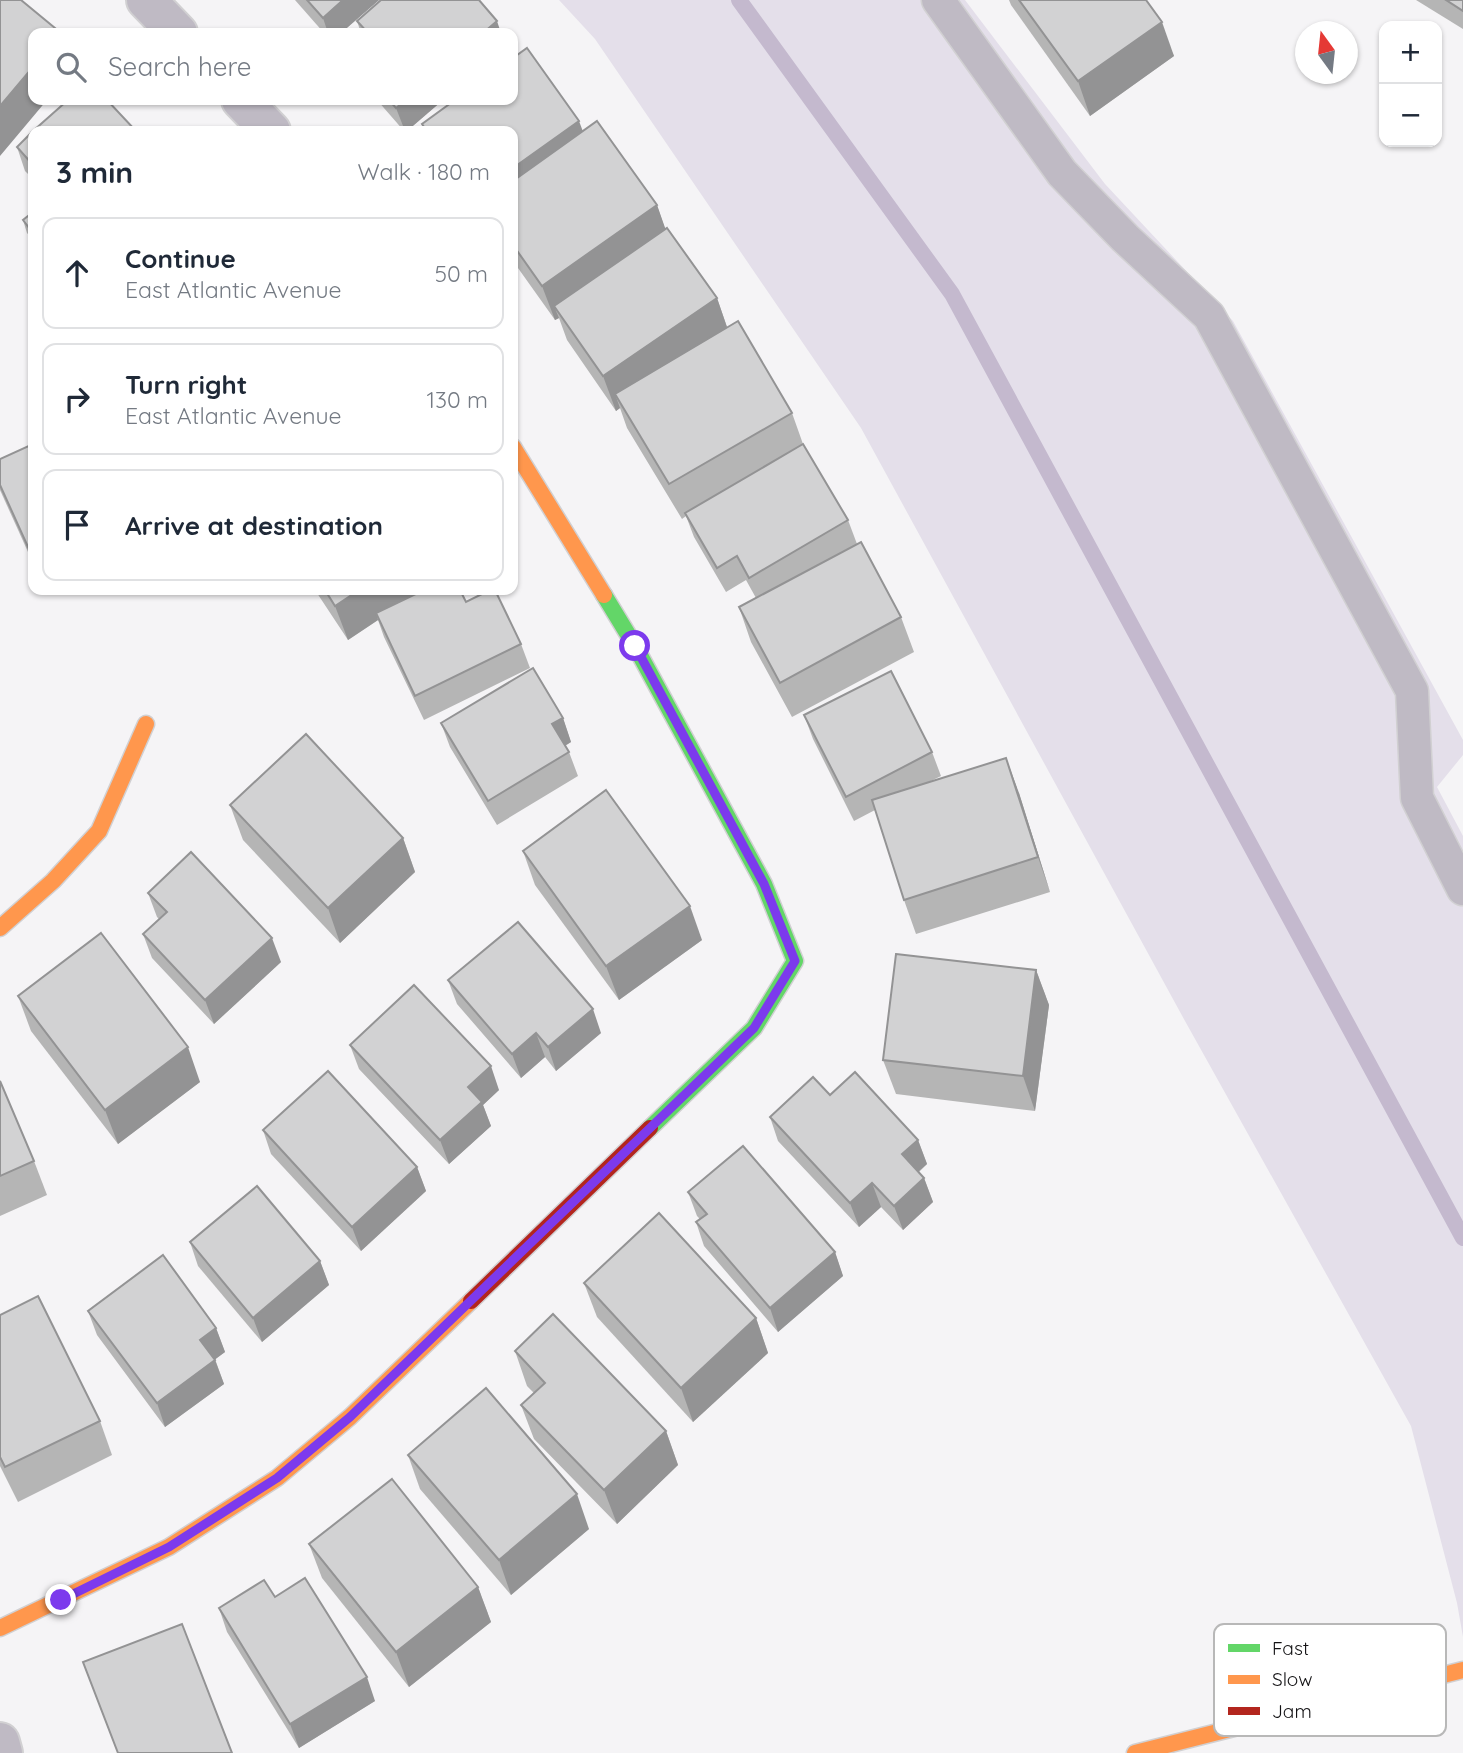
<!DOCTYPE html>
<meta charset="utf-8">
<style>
:root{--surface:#fff;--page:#f2f2f3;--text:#1f2937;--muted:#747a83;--line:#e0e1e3}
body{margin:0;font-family:Quicksand,sans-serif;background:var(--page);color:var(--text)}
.controls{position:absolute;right:21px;top:21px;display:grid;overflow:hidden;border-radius:14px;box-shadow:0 2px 5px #0004}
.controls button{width:63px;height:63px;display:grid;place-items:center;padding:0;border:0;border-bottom:2px solid var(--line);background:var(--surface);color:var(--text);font:35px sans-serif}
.compass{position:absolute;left:1295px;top:21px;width:63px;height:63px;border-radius:50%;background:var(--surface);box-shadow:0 2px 5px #0004;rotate:345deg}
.stop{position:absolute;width:21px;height:21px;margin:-16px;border:5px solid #7c3aed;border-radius:50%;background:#fff}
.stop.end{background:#7c3aed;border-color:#fff;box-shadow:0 2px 7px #0008}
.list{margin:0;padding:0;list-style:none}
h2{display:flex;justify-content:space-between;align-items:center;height:91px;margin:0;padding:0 28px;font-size:30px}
h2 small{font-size:23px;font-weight:400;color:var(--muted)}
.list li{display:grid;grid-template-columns:46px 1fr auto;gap:21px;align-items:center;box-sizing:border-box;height:112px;margin:0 14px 14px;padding:0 14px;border:2px solid var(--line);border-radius:14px}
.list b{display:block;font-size:26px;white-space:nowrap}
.list p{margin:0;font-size:23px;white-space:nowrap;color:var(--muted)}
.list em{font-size:23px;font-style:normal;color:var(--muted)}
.icon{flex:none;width:38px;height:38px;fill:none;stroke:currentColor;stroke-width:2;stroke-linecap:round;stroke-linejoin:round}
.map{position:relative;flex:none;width:1463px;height:1753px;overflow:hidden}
.search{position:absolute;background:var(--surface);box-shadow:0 2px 5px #0004;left:28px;top:28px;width:490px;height:77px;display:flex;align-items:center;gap:18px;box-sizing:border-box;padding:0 24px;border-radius:14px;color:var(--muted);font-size:26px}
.panel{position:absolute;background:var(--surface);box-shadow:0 2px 5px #0004;left:28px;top:126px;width:490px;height:469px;border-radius:14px}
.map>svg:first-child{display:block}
.green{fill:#e4dfea}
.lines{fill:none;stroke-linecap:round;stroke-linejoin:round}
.stream{stroke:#c4b9ce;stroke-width:16}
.lane-casing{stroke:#d1d0d2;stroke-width:35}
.street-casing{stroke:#d1d0d2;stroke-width:42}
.fast-casing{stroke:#d1d0d2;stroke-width:19}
.slow-casing{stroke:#d1d0d2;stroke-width:19}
.jam-casing{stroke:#d1d0d2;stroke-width:19}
.lane{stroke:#bfbac4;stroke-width:32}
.street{stroke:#bfbac4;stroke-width:38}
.fast{stroke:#63d668;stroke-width:16}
.slow{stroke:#ff974d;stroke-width:16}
.jam{stroke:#b3261e;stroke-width:16}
.wall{fill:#b5b5b5}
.shaded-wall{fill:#939394}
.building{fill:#d2d2d3;stroke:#939394;stroke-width:2}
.route{stroke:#7c3aed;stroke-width:9}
.key{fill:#fff;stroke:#b8b8b8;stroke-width:2}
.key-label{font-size:19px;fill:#131214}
</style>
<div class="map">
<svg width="1463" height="1753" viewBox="0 0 1463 1753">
<rect width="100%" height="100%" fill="#f5f4f6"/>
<path class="green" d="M559 0H965L1105 184 1233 321 1463 740V755L1437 787 1463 836V1637L1457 1603 1411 1426 1185 1021 861 428 595 39Z"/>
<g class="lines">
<path class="stream" d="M739 0 952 294 1463 1238"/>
<defs>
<path id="lane" d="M938 0 1062 173 1125 238 1209 316 1412 691 1417 798 1463 889"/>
<g id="street">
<path d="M146 0 178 33"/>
<path d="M241 100 271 131"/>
<path d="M0 1742 3 1753"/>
</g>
<path id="fast" d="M604 595 635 646 764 884 795 961 754 1028 650 1128"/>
<g id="slow">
<path d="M513 447 604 595"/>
<path d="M0 928 53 881 99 831 146 724"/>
<path d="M0 1628 169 1547 277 1478 350 1417 471 1301"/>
<path d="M1135 1753 1463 1670"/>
</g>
<path id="jam" d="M471 1301 650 1128"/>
</defs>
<use href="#lane" class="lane-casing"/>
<use href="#street" class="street-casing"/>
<use href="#fast" class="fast-casing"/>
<use href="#slow" class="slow-casing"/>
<use href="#jam" class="jam-casing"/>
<use href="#lane" class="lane"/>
<use href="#street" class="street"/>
<use href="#fast" class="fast"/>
<use href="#slow" class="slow"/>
<use href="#jam" class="jam"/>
</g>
<g class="wall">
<path d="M295 0H379L341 33H324Z"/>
<path d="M1009 0H1146L1174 56 1090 116 1011 5Z"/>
<path d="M1416 0H1463V29Z"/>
<path d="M357 21 501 33H361Z"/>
<path d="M377 100H443L407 131H404Z"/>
<path d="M422 124 583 131 657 205 665 229 717 298 727 327 792 413 803 444 848 520 857 544 901 617 914 652 792 717 751 642 739 607 756 598 746 580 726 592 694 537 686 516 682 519 627 428 620 408 616 411 567 340 559 318 555 320 513 261V131H424Z"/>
<path d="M33 131V179L25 171 17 147Z"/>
<path d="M33 212V240L27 233 23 220Z"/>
<path d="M33 444V563L0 490V459Z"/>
<path d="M315 590H460L466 602 521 644 530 668 424 720 384 637 378 620 348 640Z"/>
<path d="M804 715 932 752 941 776 929 782 1019 793 1050 892 916 934 904 900 875 810 854 821 813 739Z"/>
<path d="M563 718 571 742 565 746 569 752 578 776 497 825 450 747 441 723Z"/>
<path d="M230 805 403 838 415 872 340 943 243 840Z"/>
<path d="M523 851 702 940 619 1000 535 885Z"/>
<path d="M148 893 281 962 214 1024 152 958 143 934 159 919 157 917Z"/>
<path d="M1036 970 1049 1005 1035 1111 896 1094 883 1060Z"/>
<path d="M448 980 601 1033 556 1071 545 1057 521 1078 457 1004Z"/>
<path d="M18 996 200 1082 118 1144 31 1031Z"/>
<path d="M350 1045 499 1090 483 1105 491 1126 449 1164 359 1069Z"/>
<path d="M0 1081 34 1161 47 1195 0 1216Z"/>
<path d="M830 1095 918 1140 927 1164 919 1172 924 1178 933 1202 903 1230 881 1207 859 1227 778 1141 770 1117Z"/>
<path d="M263 1130 417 1167 426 1191 361 1251 271 1154Z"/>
<path d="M688 1192 835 1252 843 1276 778 1332 704 1246 696 1222 700 1219 697 1216Z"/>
<path d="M190 1242 320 1261 329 1285 262 1342 198 1266Z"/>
<path d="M584 1283 756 1318 768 1353 693 1422 597 1317Z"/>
<path d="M88 1311 216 1328 225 1352 215 1359 224 1384 165 1427 97 1335Z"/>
<path d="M0 1315 100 1421 112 1455 18 1502 0 1466Z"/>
<path d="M515 1351 666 1431 678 1465 617 1524 534 1439 521 1405 534 1393 527 1386Z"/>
<path d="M408 1455 589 1529 511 1595 420 1489Z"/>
<path d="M309 1544 478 1587 491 1622 409 1687 322 1578Z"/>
<path d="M219 1608 375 1701 299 1748 227 1632Z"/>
<path d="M83 1662 232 1753H118Z"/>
</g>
<g class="shaded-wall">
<path d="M343 0H379L341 33H328L323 18Z"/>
<path d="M497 21 501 33H483Z"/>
<path d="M1162 22 1174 56 1090 116 1078 81Z"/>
<path d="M33 67V100H47L0 156V106Z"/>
<path d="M406 100H443L407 131H405L396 108Z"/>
<path d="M579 121 588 145 513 199V168Z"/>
<path d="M657 205 669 239 554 306 559 318 555 320 542 286Z"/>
<path d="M717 298 729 333 615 394 620 408 616 411 603 376Z"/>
<path d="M359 590H424L376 613 378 620 348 640 335 606Z"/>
<path d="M563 718 571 742 561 748 552 724Z"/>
<path d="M1006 758 1019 793 1050 892 1038 857Z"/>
<path d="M403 838 415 872 340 943 328 908Z"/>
<path d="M690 906 702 940 619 1000 606 966Z"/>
<path d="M272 938 281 962 214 1024 205 1000Z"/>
<path d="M1036 970 1049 1005 1035 1111 1023 1076Z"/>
<path d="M593 1009 601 1033 556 1071 548 1047Z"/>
<path d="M536 1033 545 1057 521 1078 512 1054Z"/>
<path d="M188 1047 200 1082 118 1144 105 1110Z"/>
<path d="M491 1066 499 1090 483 1105 491 1126 449 1164 440 1140 468 1087Z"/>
<path d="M918 1140 927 1164 911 1178 902 1154Z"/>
<path d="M417 1167 426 1191 361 1251 352 1227Z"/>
<path d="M924 1178 933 1202 903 1230 894 1206Z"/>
<path d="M872 1183 881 1207 859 1227 850 1203Z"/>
<path d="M835 1252 843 1276 778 1332 770 1308Z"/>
<path d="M320 1261 329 1285 262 1342 253 1318Z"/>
<path d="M756 1318 768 1353 693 1422 681 1388Z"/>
<path d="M216 1328 225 1352 209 1364 200 1340Z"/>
<path d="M215 1360 224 1384 165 1427 157 1403Z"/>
<path d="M666 1431 678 1465 617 1524 604 1490Z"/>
<path d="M577 1494 589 1529 511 1595 499 1560Z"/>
<path d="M478 1587 491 1622 409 1687 396 1652Z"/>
<path d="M367 1677 375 1701 299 1748 290 1724Z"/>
</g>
<g class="building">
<path d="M0 0H21L61 33H33V67L0 106Z"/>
<path d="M307 0H343L323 18Z"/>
<path d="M381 0H479L497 21 483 33H368L357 21Z"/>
<path d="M1019 0H1146L1162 22 1078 81Z"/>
<path d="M1446 0H1463V11Z"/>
<path d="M527 48 579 121 513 168V131H427L422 124 455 100H513V58Z"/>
<path d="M68 100H107L136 131H33Z"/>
<path d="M389 100H406L396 108Z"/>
<path d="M597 121 657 205 542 286 513 245V181Z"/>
<path d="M33 131V165L17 147Z"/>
<path d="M33 212V233L23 220Z"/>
<path d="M667 228 717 298 603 376 554 306Z"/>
<path d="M738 321 792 413 669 484 615 394Z"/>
<path d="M33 444V558L0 485V459Z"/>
<path d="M803 444 848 520 749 578 737 556 717 568 685 513Z"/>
<path d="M861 542 901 617 780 683 739 607Z"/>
<path d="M325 590H359L335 606Z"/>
<path d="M424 590H460L466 602 490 590H495L521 644 415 696 376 613Z"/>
<path d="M533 668 563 718 552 724 569 752 488 801 441 723Z"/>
<path d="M891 671 932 752 846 797 804 715Z"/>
<path d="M306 734 403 838 328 908 230 805Z"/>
<path d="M1006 758 1038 857 904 900 872 800Z"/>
<path d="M606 790 690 906 606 966 523 851Z"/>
<path d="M191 852 272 938 205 1000 143 934 167 912 148 893Z"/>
<path d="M518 922 593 1009 548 1047 536 1033 512 1054 448 980Z"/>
<path d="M101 933 188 1047 105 1110 18 996Z"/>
<path d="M896 954 1036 970 1023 1076 883 1060Z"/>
<path d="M414 985 491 1066 468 1087 482 1102 440 1140 350 1045Z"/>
<path d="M328 1071 417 1167 352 1227 263 1130Z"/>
<path d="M855 1072 918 1140 902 1154 924 1178 894 1206 872 1183 850 1203 770 1117 813 1077 830 1095Z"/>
<path d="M0 1081 34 1161 0 1176Z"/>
<path d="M743 1146 835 1252 770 1308 696 1222 707 1214 688 1192Z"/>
<path d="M257 1186 320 1261 253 1318 190 1242Z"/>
<path d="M659 1213 756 1318 681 1388 584 1283Z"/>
<path d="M163 1255 216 1328 200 1340 215 1360 157 1403 88 1311Z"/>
<path d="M38 1296 100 1421 5 1467 0 1457V1315Z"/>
<path d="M553 1314 666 1431 604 1490 521 1405 545 1383 515 1351Z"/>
<path d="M486 1388 577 1494 499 1560 408 1455Z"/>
<path d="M392 1479 478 1587 396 1652 309 1544Z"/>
<path d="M305 1578 367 1677 290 1724 219 1608 264 1580 275 1597Z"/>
<path d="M182 1624 232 1753H118L83 1662Z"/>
</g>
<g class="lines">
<path class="route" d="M61 1600 169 1547 277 1478 350 1417 754 1028 795 961 764 884 635 646"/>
</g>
<rect x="1214" y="1624" width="232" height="112" rx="10" class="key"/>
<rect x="1228" y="1644" width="32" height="8" fill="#63d668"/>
<rect x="1228" y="1675" width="32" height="9" fill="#ff974d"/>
<rect x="1228" y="1707" width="32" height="8" fill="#b3261e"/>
<g class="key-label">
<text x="1272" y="1655">Fast</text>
<text x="1272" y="1686">Slow</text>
<text x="1272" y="1718">Jam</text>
</g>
</svg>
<div class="controls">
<button>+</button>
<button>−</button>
</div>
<svg class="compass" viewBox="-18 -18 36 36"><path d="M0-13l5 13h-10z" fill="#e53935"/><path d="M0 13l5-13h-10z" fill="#747a83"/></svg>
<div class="stop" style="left:635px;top:646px"></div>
<div class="stop end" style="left:61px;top:1600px"></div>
<div class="search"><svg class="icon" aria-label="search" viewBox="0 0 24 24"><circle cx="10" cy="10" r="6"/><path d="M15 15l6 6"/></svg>Search here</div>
<section class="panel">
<h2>3 min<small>Walk · 180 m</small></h2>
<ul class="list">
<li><svg class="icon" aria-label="ahead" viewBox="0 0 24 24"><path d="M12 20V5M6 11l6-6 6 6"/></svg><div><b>Continue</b><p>East Atlantic Avenue</p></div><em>50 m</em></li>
<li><svg class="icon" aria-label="right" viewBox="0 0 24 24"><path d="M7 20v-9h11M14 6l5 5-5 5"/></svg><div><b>Turn right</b><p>East Atlantic Avenue</p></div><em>130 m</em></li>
<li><svg class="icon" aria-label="arrive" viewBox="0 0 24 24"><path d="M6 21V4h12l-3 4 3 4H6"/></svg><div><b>Arrive at destination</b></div></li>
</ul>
</section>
</div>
